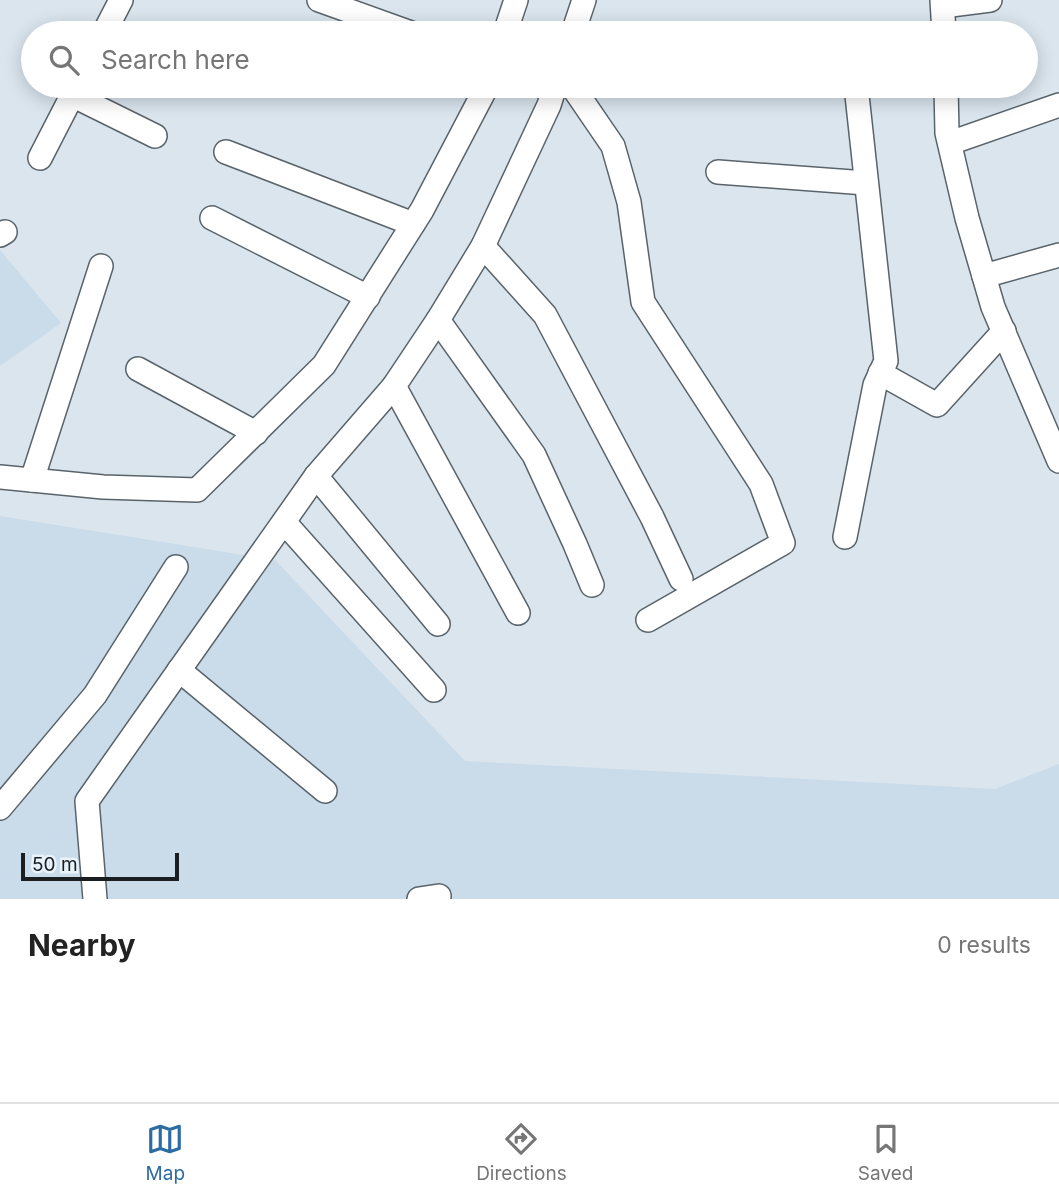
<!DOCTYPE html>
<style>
:root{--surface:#fff;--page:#f6f6f6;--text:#222;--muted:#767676;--line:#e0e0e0;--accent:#2d6ca3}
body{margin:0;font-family:Inter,sans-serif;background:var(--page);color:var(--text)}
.scale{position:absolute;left:21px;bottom:18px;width:158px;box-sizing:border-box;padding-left:7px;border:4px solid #1a1e21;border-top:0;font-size:19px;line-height:24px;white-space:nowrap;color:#1a1e21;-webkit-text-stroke:5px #e7f2fb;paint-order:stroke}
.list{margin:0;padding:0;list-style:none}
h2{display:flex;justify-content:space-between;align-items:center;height:91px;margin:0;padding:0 28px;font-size:30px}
h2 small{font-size:23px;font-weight:400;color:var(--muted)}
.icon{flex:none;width:38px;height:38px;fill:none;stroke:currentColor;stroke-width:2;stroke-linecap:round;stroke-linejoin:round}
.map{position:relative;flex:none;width:1059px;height:899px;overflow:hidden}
.search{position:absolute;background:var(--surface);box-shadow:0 4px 18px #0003;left:21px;right:21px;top:21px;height:77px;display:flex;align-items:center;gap:18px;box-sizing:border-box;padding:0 24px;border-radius:38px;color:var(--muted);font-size:26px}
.sheet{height:203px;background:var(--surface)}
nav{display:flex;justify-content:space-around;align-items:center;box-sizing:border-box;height:98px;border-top:2px solid var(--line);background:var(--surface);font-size:19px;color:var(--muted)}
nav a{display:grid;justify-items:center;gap:4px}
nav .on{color:var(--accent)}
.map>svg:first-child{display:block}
.built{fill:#cadbe9}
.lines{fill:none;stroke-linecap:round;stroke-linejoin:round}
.minor-casing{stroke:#59636a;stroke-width:26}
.minor{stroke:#fff;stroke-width:23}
</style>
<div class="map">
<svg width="1059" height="899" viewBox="0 0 1059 899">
<rect width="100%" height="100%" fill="#dae5ee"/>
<g class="built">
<path d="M0 250 61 323 0 366Z"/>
<path d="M0 516 275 560 465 761 995 789 1059 764V899H0Z"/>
</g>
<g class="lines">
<defs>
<g id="minor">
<path d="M319 0 411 33"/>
<path d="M942 0 944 33"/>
<path d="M943 6 990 0"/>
<path d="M104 33 121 0"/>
<path d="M505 33 516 0"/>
<path d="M573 33 584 0"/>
<path d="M572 86 613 146 629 202 643 302 761 484 783 543 648 620"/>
<path d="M946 86 947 133 967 218 993 307 1059 461"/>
<path d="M72 95 155 136"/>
<path d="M950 143 1059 105"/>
<path d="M226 152 413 224"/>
<path d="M40 158 77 86"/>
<path d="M718 172 866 183"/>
<path d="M212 218 368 297"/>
<path d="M0 235 5 232"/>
<path d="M483 246 545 315 652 517 681 579"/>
<path d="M984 276 1059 255"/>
<path d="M438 320 534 455 575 544 592 585"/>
<path d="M138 369 256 433"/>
<path d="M880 373 937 405 1004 331"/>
<path d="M394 386 518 613"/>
<path d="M316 476 438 624"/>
<path d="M0 477 103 487 197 490 324 365 422 210 487 86"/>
<path d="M32 480 101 266"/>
<path d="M284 522 434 690"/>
<path d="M845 537 875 385 886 361 856 86"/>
<path d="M179 670 325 791"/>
<path d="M0 808 95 695 176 567"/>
<path d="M95 899 87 801 316 476 394 386 438 320 483 246 549 105 555 86"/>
<path d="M419 899 439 896"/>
</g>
</defs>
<use href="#minor" class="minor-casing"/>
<use href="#minor" class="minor"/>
</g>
</svg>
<div class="scale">50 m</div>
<div class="search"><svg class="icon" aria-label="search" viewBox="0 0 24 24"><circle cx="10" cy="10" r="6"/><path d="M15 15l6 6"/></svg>Search here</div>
</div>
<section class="sheet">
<h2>Nearby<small>0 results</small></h2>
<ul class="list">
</ul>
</section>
<nav>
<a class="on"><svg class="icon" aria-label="map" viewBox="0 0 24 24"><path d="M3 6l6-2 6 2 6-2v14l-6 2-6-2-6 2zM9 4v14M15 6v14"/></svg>Map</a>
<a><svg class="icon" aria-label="directions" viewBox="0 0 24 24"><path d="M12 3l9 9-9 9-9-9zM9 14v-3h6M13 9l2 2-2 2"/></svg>Directions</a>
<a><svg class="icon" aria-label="saved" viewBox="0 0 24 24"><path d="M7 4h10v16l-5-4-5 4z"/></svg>Saved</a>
</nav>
